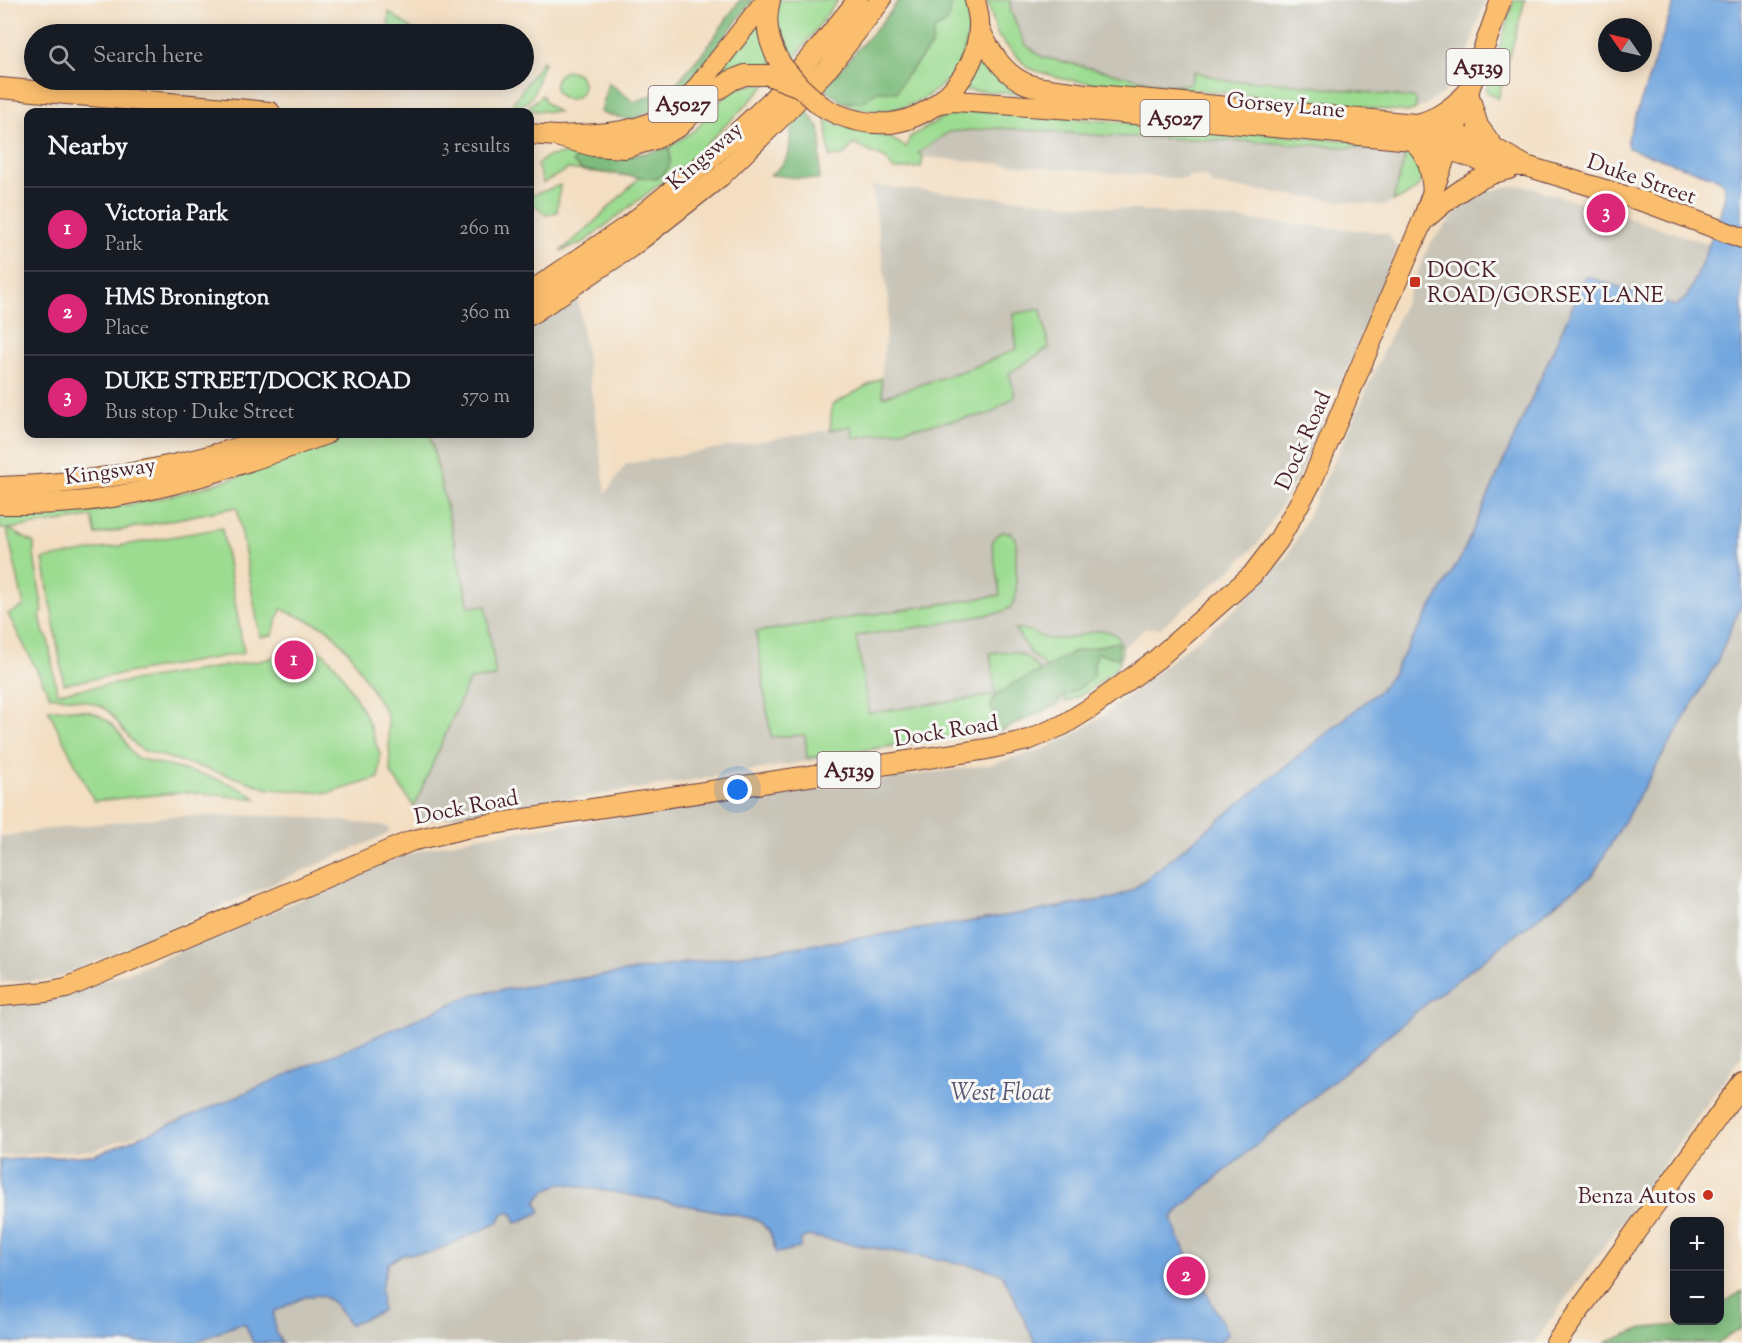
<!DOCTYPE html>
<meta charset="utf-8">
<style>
:root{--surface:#171b24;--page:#242831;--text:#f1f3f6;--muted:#9ea1a6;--line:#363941;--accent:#db2777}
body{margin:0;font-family:"Sorts Mill Goudy",serif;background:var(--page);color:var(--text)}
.controls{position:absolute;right:18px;bottom:18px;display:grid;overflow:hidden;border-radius:12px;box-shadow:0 3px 15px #0003}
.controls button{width:54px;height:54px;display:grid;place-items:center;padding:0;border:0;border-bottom:2px solid var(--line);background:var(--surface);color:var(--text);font:30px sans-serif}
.compass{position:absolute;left:1598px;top:18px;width:54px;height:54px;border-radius:50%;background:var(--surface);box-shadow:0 3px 15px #0003;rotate:304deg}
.you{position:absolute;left:738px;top:790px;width:21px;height:21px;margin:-15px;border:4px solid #fff;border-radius:50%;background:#1a73e8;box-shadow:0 0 0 9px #1a73e833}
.badge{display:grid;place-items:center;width:39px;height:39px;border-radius:50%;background:var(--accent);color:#fff;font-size:20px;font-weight:700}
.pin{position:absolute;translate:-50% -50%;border:3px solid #fff;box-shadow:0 2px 6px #0006}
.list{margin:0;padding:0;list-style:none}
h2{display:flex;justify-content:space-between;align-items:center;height:78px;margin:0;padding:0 24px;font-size:26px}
h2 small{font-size:20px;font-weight:400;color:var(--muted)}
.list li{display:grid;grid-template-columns:39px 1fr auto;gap:18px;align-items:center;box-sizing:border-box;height:84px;padding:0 24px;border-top:2px solid var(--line)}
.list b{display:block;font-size:22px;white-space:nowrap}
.list p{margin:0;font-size:20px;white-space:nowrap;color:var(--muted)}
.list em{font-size:20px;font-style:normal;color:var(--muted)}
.icon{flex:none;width:33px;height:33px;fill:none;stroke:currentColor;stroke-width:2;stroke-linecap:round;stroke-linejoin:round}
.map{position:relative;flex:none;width:1742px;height:1343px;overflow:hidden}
.search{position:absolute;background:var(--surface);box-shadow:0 3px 15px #0003;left:24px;top:24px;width:510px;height:66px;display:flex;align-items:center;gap:15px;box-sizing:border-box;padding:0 21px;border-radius:33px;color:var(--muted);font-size:22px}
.panel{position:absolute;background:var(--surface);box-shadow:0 3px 15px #0003;left:24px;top:108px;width:510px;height:330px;border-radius:12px}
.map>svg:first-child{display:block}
.industrial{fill:#c8c4b8}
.green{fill:#9cdc91;stroke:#737e5e;stroke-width:1.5}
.forest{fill:#7dbc7b;stroke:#646e53;stroke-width:1.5}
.water{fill:#73a7df;stroke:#5e6385;stroke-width:1.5}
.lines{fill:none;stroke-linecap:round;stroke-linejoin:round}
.primary-casing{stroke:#633c42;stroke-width:22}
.trunk-casing{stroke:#633c42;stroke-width:22}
.primary{stroke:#fbbe6e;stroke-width:20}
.trunk{stroke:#fbbe6e;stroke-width:20}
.primary-bridge-casing{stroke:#633c42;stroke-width:22;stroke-linecap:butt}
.primary-bridge{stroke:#fbbe6e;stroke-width:20}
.poi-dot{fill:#c8321e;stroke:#f6f6f2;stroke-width:2}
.labels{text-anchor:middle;stroke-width:6;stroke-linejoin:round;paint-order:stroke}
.shield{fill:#f6f6f2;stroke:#7e6067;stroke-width:1.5}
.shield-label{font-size:21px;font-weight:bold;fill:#4a1f2b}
.street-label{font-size:22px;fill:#4a1f2b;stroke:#f6f6f2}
.poi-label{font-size:22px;fill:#4a1f2b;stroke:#f6f6f2;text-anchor:start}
.water-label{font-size:24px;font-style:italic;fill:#5a5573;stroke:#f6f6f2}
</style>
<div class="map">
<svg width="1742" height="1343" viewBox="0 0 1742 1343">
<rect width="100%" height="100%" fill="#f6f6f2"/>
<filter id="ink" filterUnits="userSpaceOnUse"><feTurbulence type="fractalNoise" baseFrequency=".0167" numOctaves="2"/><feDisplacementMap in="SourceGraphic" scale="12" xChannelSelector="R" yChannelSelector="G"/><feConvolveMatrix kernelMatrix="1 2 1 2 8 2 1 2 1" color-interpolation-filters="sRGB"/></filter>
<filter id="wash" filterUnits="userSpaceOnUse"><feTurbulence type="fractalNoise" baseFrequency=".008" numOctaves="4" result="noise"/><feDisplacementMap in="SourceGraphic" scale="24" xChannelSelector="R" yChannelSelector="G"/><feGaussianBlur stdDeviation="1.35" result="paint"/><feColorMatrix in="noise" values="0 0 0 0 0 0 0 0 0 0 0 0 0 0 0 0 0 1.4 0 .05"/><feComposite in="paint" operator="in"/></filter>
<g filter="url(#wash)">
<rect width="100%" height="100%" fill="#f3dec2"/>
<g class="industrial">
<path d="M987 0H1485L1466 60 1444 92 1425 105 1407 112 1199 90 1133 84H1099L1062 79 1028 68 998 36Z"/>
<path d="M1000 128 1106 136 1243 141 1345 147 1407 153 1393 201 1384 206 1213 185 1206 177 1189 176 1185 179 923 157 917 154 949 132Z"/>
<path d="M872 186 1378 232 1388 234 1397 247 1395 255 1339 388 1325 390 1317 405 1324 419 1300 474 1258 543 1231 570 1160 628H1146L1123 647 1116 669 1079 697 1003 730 648 787 421 821 414 807 469 680 496 677 485 606 469 608 430 434H530V324L577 293 606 493 626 464 851 426 854 437 1009 373 1017 348 974 367 883 397 881 378 889 304Z"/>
<path d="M1527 186 1709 244 1686 298 1675 306 1461 557 1391 676 1380 690 1132 890 1114 898 974 921 474 994 196 1114 93 1150 0 1156V1004L38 1001 133 971 403 856 430 848 476 837 988 765 1042 750 1076 733 1103 716 1236 608 1286 559 1306 520 1354 419 1430 244 1456 213 1476 195 1505 187Z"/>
<path d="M1742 603V1055L1534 1343H1216L1228 1334 1178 1236 1172 1219 1183 1206 1416 1012 1593 875 1717 662Z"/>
<path d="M175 816H292L379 825 388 827 389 832 385 835 52 980 0 982V837L41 830Z"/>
<path d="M562 1183 723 1212 759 1220 770 1232 801 1239 808 1236 980 1267 1002 1274 1013 1295 1035 1343H282L275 1331 274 1312 312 1294 322 1295 339 1308 349 1325 382 1311 381 1289 388 1263 404 1254 430 1253 498 1223 503 1212 512 1213 517 1223 541 1212 535 1201 546 1190Z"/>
<path d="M238 1324H245L253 1343H197L199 1341Z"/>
</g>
<g class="green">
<path d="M778 0H838L793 60C773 38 772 28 778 0Z"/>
<path d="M899 0H968C969 18 970 33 964 51 952 89 909 114 869 110 852 109 837 99 824 88L889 14Z"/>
<path d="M987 0H1010L1011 12 1025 44 1042 57 1166 85H1190L1194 71 1227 81H1270L1413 98 1416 100V109L1407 112 1199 90 1133 84H1099L1062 79 1028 68 998 36Z"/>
<path d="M1514 0H1525L1498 99 1486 91Z"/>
<path d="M389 12 412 29 409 34H388Z"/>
<path d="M760 17 773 62 771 66 700 95Z"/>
<path d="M983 47 1036 95 964 90Z"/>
<path d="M542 61 544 63C534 81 539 107 511 106Z"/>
<circle cx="569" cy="85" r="14"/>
<path d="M761 84 766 85 692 159 584 242 561 251 589 227 640 177 568 169 543 183 537 165 546 157 569 153 623 157 644 154 669 147 696 129 729 92 745 86Z"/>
<path d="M542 95 547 104 558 112 525 110Z"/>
<path d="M984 111 1403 145 1420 155C1423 183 1422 192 1393 201L1406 153 1345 147 1243 141 1106 136 1000 128 949 132 918 153 923 157 921 167 894 170 886 159 854 144 843 156 830 157 826 120 853 130 883 134 906 147 910 137 950 113Z"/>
<path d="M560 185 557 212 546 215 530 201V196Z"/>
<path d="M1041 309 1049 348 1009 373 1015 396 990 414 854 438 851 426 830 430 832 405 881 378 883 397 974 367 1017 349 1013 314Z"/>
<path d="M352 434H430L469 607 486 606 496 677 469 680 414 807 391 773 387 715 349 652 328 629 281 609 272 635 260 637 237 507 96 535 92 517 8 529 34 543V555L43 612 40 614 44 634 48 638 57 693 265 660 304 646 325 654 340 671 367 718 380 754 379 778 330 793 269 789 241 779 142 750C128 740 121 726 110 713 99 700 67 698 50 696L8 614 24 606 7 529H0V518C122 517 241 482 352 434Z"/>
<path d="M222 528 244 653 64 684 43 559Z"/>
<path d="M1002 532 1010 533 1016 538V597L1011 607 1002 612 934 625 856 636 869 713 996 695 990 653C1035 644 1039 672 1055 705L1003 730 807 758 805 735 771 737 756 632 1000 595 992 543 995 537Z"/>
<path d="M1015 629C1034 628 1037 638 1050 639 1056 639 1063 639 1069 638 1082 636 1097 627 1110 632 1127 638 1124 661 1113 671 1100 683 1083 695 1067 702L1052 672 1031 654Z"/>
<path d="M48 709C81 710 99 706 121 735 127 743 129 751 137 758 177 770 223 774 257 799L186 792 94 801Z"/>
</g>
<g class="forest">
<path d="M740 0H753L683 90 658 108 631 120 601 113 608 82 634 102 672 88 705 50Z"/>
<path d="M899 0H953L947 23 934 30 932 45 903 80 897 92 877 91 863 102H842L824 88 889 14Z"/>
<path d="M805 109 819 127 821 139 819 180 771 175 782 165 789 154 790 138 793 122Z"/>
<path d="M669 147C672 164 671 170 656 179L582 170 573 162 576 154C614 158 633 158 669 147Z"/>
<path d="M1118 642 1119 659 1098 653 1094 664V676L1081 687 1064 696 1055 705 1003 730 990 706 996 695 1014 683 1039 672 1073 652Z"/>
<path d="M1742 1291V1328L1717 1343H1605L1643 1328 1691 1324 1696 1321 1720 1320V1305Z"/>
</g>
<path class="water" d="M1675 0H1742V603L1717 662 1593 875 1416 1012 1183 1206 1172 1218 1178 1236 1228 1334 1219 1342 1035 1343 1013 1295 1002 1274 980 1267 808 1236 801 1239 800 1248 776 1253 770 1232 758 1220 723 1212 562 1183 546 1190 536 1201 541 1212 516 1223 512 1213H503L498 1223 430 1253 404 1254 388 1263 381 1289 382 1311 349 1325C324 1282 312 1293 274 1312L275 1331 282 1343H253L245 1324H238L199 1341 197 1343H0V1160L94 1155 196 1114 474 994 974 921 1114 898 1132 890 1380 690 1391 676 1461 557 1586 276 1675 306 1686 298 1697 275 1719 218 1725 195 1724 185 1719 179 1628 148 1627 142Z"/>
</g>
<g filter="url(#ink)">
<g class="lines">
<defs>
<g id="primary">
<path d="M770 0C764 23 768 44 781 64"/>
<path d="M979 28C990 52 1006 79 1033 86 1049 90 1068 91 1085 94L1416 124 1454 134 1494 148 1526 166 1648 203 1742 238"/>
<path d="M0 88 270 112"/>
<path d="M938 103 955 101 1102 111 1412 140 1448 149 1487 163 1521 166"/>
<path d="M820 105C841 118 866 125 891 123 937 117 977 74 979 28 980 18 977 9 975 0"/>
<path d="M1416 124C1437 120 1453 107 1468 92L1478 126 1494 148"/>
<path d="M530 134 556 136 593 146 625 148 655 139 678 127 713 93 732 80 745 75H768"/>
<path d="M556 136C611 133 651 136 692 94L766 0"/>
<path d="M1412 140C1429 154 1432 173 1433 194"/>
<path d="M1422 222C1447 199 1475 176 1509 169"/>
<path d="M1556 1343 1742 1083"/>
</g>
<g id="trunk">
<path d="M530 292 632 223 705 163 771 101 820 47 858 0"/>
<path d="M530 315 631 247 721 176 782 116 829 67 881 0"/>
<path d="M0 487C60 485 118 477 177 464 211 456 246 447 278 434"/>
<path d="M0 504C35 504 71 504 106 498 182 486 254 460 326 434"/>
<path d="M0 996 46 992 66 988 411 841 466 828 987 749 1028 740 1063 725 1092 707 1157 659 1252 575 1278 541 1312 481 1422 222 1501 0"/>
</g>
</defs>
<use href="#primary" class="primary-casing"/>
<use href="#trunk" class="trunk-casing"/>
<use href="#primary" class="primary"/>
<use href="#trunk" class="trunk"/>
<defs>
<g id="primary-bridge">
<path d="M781 64 800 87 820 105"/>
<path d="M768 75 797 86"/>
</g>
</defs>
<use href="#primary-bridge" class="primary-bridge-casing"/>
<use href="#primary-bridge" class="primary-bridge"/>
</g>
</g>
<g class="poi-dot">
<rect x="1409" y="276" width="12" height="12" rx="3"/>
<circle cx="1708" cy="1195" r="6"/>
</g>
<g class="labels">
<g class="shield">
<rect x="1446.5" y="49" width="63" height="36" rx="4.5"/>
<rect x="648.5" y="86" width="69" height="36" rx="4.5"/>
<rect x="1140.5" y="100" width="69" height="36" rx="4.5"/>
<rect x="817.5" y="752" width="63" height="36" rx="4.5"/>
</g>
<g class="shield-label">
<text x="1478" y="74">A5139</text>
<text x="683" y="111">A5027</text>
<text x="1175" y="125">A5027</text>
<text x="849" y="777">A5139</text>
</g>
<g class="street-label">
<text transform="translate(1286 104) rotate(5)" y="8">Gorsey Lane</text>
<text transform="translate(704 155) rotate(-41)" y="8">Kingsway</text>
<text transform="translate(1642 178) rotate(19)" y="8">Duke Street</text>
<text transform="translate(1302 440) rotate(-66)" y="8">Dock Road</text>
<text transform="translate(110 470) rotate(-8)" y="8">Kingsway</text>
<text transform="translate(946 730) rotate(-9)" y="8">Dock Road</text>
<text transform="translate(466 806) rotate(-11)" y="8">Dock Road</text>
</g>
<g class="poi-label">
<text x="1427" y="277">DOCK<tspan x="1427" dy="25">ROAD/GORSEY LANE</tspan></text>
<text x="1696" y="1203" text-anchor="end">Benza Autos</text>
</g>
<g class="water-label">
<text x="1001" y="1100">West Float</text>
</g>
</g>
</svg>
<div class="controls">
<button>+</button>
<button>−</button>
</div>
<svg class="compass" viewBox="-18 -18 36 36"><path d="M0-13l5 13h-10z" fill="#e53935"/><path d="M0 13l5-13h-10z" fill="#9ea1a6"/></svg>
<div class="you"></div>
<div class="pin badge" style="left:294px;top:660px">1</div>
<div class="pin badge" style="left:1186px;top:1276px">2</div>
<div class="pin badge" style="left:1606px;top:213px">3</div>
<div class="search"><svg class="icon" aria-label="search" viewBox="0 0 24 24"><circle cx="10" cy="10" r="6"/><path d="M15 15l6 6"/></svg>Search here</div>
<section class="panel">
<h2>Nearby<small>3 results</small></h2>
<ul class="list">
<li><span class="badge">1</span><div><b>Victoria Park</b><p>Park</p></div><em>260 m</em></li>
<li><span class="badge">2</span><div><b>HMS Bronington</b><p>Place</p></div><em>360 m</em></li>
<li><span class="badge">3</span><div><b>DUKE STREET/DOCK ROAD</b><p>Bus stop · Duke Street</p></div><em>570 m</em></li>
</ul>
</section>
</div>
